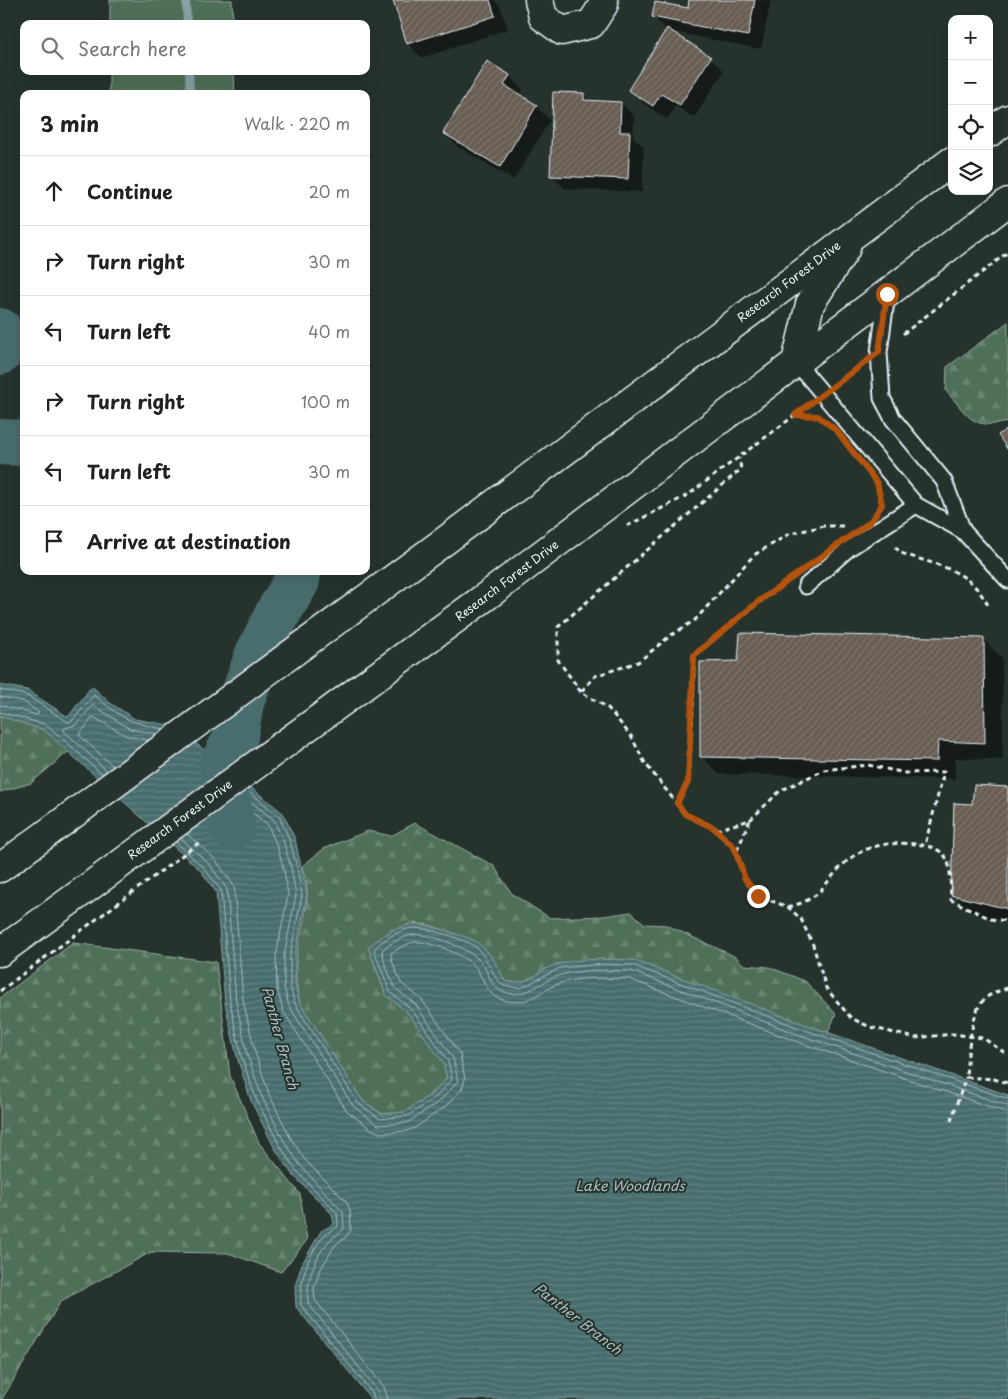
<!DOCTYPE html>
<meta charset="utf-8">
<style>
:root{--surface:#fff;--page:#f2f2f2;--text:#202124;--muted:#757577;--line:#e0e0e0}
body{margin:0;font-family:"Playpen Sans",sans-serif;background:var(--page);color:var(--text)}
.controls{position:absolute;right:15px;top:15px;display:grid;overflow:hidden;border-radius:10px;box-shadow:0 5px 20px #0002}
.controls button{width:45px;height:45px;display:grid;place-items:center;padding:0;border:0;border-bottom:1px solid var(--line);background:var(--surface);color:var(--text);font:25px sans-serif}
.stop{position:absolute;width:15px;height:15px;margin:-11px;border:4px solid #b45309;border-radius:50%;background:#fff}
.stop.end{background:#b45309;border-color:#fff;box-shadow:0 1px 5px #0008}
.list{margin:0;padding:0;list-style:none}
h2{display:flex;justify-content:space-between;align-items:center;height:65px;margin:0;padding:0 20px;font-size:21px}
h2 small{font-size:16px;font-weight:400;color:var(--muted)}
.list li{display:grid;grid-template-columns:32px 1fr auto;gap:15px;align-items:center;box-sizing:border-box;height:70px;padding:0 20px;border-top:1px solid var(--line)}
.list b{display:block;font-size:19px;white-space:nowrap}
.list em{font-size:16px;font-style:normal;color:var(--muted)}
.icon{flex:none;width:28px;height:28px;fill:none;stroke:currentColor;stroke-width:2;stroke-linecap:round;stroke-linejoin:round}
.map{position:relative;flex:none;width:1008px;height:1399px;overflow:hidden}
.search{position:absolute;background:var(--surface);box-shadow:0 5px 20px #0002;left:20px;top:20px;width:350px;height:55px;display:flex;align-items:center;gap:12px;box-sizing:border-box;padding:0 18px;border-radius:10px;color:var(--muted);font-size:19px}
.panel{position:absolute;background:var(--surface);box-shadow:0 5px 20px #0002;left:20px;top:90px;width:350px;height:485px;border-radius:10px}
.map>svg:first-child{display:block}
.green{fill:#4f7059;stroke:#9cb0a8}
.forest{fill:url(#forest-firs);stroke:#9cb0a8}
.water{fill:url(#water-rules);stroke:#89a2a5}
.shadow{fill:#0007}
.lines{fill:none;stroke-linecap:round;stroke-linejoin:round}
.shore{stroke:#a8bcc0;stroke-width:1}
.stream{stroke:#89a2a5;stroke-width:8}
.river{stroke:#496d6d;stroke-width:46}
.building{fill:url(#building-hatch);stroke:#e8f1f8}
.lane-casing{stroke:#e8f1f8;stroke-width:19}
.street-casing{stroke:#e8f1f8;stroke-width:31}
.secondary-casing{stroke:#e8f1f8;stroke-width:31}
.path{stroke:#e8f1f8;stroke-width:3;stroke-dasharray:5 4;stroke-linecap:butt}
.lane{stroke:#26332d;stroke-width:15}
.street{stroke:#26332d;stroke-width:28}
.secondary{stroke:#26332d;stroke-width:28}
.route{stroke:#b45309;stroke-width:6}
.labels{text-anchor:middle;stroke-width:4;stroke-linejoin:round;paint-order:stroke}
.street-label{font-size:12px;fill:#e8f1f8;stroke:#26332d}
.water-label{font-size:14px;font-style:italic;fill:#a8bcc0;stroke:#26332d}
</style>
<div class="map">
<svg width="1008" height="1399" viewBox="0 0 1008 1399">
<defs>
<pattern id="forest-firs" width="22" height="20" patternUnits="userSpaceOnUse" patternTransform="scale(1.25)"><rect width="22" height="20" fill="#4f7059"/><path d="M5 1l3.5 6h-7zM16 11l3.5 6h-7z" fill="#688572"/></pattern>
<pattern id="water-rules" width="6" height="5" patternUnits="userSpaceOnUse" patternTransform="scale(1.25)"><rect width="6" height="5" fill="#496d6d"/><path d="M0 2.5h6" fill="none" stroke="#638283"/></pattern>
<pattern id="building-hatch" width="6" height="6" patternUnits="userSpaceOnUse" patternTransform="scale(1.25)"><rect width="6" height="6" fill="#685d53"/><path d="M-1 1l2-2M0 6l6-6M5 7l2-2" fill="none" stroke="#7e756c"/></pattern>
</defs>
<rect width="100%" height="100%" fill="#26332d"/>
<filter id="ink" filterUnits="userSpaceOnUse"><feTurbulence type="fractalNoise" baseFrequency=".02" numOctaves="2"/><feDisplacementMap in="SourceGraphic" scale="10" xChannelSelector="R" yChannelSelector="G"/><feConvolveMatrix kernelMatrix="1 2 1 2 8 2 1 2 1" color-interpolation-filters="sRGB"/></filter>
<g filter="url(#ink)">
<g class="green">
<path d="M110 0H232L233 24H110Z"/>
<path d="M109 71H234L235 94H109Z"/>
</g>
<g class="forest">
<path d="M1008 322V422C971 430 969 416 946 391L947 367Z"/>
<path d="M0 716 44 729 69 751 31 783 0 792Z"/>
<path d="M415 823 494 866 512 894 550 918 604 916 631 912 645 924 666 925 736 957 744 965 769 967 805 981 836 1014 828 1032 580 962 558 964 519 984 505 981 492 957 458 935 429 925 411 923 368 947 386 995 408 1013 444 1063 447 1078 433 1093 405 1112 382 1114 362 1100 300 1003C288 959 304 937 307 896 308 887 304 875 302 866L325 848 368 831 391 836Z"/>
<path d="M73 943 216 962 230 1076 259 1143 300 1194 307 1240 281 1272 228 1253 151 1252 61 1301 2 1399H0V998Z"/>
</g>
<path class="water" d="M0 685 27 690 68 717 92 686 110 703 135 719 174 726 283 813 295 839 307 895 295 955V985L300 1003 362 1100 381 1114 405 1112 433 1093 447 1078 443 1063 408 1013 386 995 368 947C400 921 415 920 453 933 461 936 472 938 478 943 491 952 498 968 505 981 532 987 535 970 558 964 578 958 612 959 633 960L804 1024 1008 1095V1399H371L296 1307 295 1286 302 1264 321 1231 334 1224 332 1214 291 1173 274 1147 251 1101 237 1057 225 1003 216 892 201 871 44 730 0 716Z"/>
<g class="shadow">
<path d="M394 0H494L500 6 508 29 422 58 408 44Z"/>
<path d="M691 0H771L761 49 669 31 710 58 724 71 694 118 676 106 667 119 643 103 629 89 667 31 654 17 689 10Z"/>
<path d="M509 76 523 90 519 96 536 106 550 120 514 180 458 147 444 133Z"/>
<path d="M583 94 591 102 621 103 634 117 633 137 644 147 642 192 565 189 551 175Z"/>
<path d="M984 640 1002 658 1003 760 955 758V779L719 774 701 756 739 662Z"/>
<path d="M1008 788V922L971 912 953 894 973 805Z"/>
</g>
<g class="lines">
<g class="shore">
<path d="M0 690 26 695 68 722 73 720 94 695C122 718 127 722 164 729"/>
<path d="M0 697 23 701 39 713 37 715 0 705"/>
<path d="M0 712 47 725 102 774"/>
<path d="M113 766 79 735 93 717 127 736 149 740"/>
<path d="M107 771 64 731 65 728 76 725 93 705 130 729 157 734"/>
<path d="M247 790 279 816 290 841 297 867 302 895 290 956V986L295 1004 358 1103 380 1119 408 1116 437 1096 452 1079 448 1061 412 1010 390 992 374 950C379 941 403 928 414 928 428 928 466 939 477 948 488 958 493 979 504 986L521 988 560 968 603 964 632 965 802 1029 1008 1099"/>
<path d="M241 794 274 820 284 843 291 868 296 895 284 956V987L289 1006 353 1106 378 1125 407 1123 440 1101 458 1081 453 1058 416 1005 395 988 385 964 382 950C389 944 403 936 413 935 430 932 472 950 482 963 488 971 491 987 501 991 526 1001 539 981 561 975 580 969 611 970 631 971L800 1035 1008 1106"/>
<path d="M235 799 268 825 277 846 284 870 288 895 276 956 277 988 283 1011 347 1111 371 1129 380 1133 407 1131 415 1128 446 1106 462 1089 465 1079 460 1054 422 1000 401 983 392 961 391 953C398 949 408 943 415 942 431 941 468 956 477 969 484 980 487 995 500 999 531 1009 538 989 564 982 584 977 609 978 629 979L798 1042 1008 1113"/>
<path d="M187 834 215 859 234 886 243 1000 255 1052 269 1094 290 1137 305 1160 346 1201 350 1210 351 1230 345 1238 335 1245 319 1272 314 1288 315 1300 384 1387 388 1399"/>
<path d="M181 838 209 864 227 889 236 1001 247 1054 262 1097 284 1141 300 1165 343 1212 344 1229C340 1234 333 1236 329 1241 314 1258 306 1281 308 1303L377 1390 380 1399"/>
<path d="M176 842 204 868 221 890 230 1002 241 1055 256 1099 279 1144 295 1169 337 1213 338 1226C334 1230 328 1232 325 1235 308 1253 299 1281 301 1305L373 1394 374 1399"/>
</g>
<g class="stream">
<path d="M186 0 187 24"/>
<path d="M189 71 190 94"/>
</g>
<g class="river">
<path d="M0 331 6 344 0 352"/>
<path d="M0 442 24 443"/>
<path d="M232 828 222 764 234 742 241 703 258 654 279 611 297 581V571"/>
</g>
</g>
<g class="building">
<path d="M393 0H490L495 16 407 44Z"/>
<path d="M689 0H755L748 36 652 17 655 2 688 8Z"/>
<path d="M667 28 711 57 680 105 661 94 653 106 628 90Z"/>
<path d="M487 61 510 75 504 85 537 105 500 167 443 133Z"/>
<path d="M553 92 584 93V100L621 102 620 132H630L628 179 550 176Z"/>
<path d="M1008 428V450L998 435Z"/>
<path d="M740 633 984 638 985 743 938 741 937 761 700 757V662L738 661Z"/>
<path d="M974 785 1008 787V909L951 895 954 803 972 804Z"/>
</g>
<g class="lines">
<defs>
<g id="lane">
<path d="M887 294 879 352 882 398 893 419 944 481 963 531"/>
<path d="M796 362 916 505 963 531 1008 580"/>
<path d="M806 586 849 548 916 505"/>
</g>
<path id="street" d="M539 0 543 17 562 31 591 24 604 4 603 0"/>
<g id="secondary">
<path d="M989 133 1008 119"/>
<path d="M796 362 810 304 846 248"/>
<path d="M0 868 446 540 952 161"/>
<path d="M0 952 488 595 1008 202"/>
</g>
</defs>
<use href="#lane" class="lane-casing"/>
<use href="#street" class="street-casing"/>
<use href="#secondary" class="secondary-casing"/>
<g class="path">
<path d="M903 334 1008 252"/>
<path d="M839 382 860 366"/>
<path d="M795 415 813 416"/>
<path d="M627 526 688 495 806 407"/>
<path d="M843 526H824L789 534 754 555 695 620 670 636 638 662 595 676 581 692 608 708 631 736 645 763 685 814 714 828 734 847 745 879 758 896 788 907 801 919 813 945 826 988 851 1018 870 1027 915 1038 953 1034 983 1038 1008 1055"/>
<path d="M895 547 901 553C938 566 968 568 988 605"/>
<path d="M581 692 558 660V627L741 469 739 458"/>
<path d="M677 803 688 782 693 703 694 655 758 602 787 581"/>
<path d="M750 820 780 791 824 770 868 765 905 773 944 772 925 845"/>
<path d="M716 830 750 820 736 853"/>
<path d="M788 907C825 898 822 883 847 861 867 844 892 842 916 844 956 849 949 867 951 900L991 919 1008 921"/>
<path d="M1008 988C998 991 988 994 981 1003 971 1017 967 1060 966 1077L994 1079 1008 1083"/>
<path d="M0 991 200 842"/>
<path d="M951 1121 966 1077"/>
</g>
<use href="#lane" class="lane"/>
<use href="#street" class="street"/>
<use href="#secondary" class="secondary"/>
</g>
</g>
<g class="lines" filter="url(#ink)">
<path class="route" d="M758 896 745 879 734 847 714 828 685 814 677 803 688 782 694 655 758 602 870 522 882 505 877 483 836 430 818 416 795 415 879 352 887 294"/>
</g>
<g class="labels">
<g class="street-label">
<text transform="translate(789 282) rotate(-37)" y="4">Research Forest Drive</text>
<text transform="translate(507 581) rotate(-37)" y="4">Research Forest Drive</text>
<text transform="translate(180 820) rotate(-36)" y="4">Research Forest Drive</text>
</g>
<g class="water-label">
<text transform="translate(280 1038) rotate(75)" y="5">Panther Branch</text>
<text x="630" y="1191">Lake Woodlands</text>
<text transform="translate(578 1319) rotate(38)" y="5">Panther Branch</text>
</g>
</g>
</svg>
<div class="controls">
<button>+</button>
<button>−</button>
<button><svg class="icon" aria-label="locate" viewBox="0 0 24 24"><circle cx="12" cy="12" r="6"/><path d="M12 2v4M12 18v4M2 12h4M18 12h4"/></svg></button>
<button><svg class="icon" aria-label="layers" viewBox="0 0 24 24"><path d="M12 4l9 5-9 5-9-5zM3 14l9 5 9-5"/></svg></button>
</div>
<div class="stop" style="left:887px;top:294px"></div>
<div class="stop end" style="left:758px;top:896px"></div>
<div class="search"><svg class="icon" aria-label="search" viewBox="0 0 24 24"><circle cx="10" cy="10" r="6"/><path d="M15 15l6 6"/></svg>Search here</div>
<section class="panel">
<h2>3 min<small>Walk · 220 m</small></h2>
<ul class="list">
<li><svg class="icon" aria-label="ahead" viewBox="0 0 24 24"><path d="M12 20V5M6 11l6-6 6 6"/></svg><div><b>Continue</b></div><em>20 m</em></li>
<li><svg class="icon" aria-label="right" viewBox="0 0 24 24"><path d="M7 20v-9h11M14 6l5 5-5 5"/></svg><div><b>Turn right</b></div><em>30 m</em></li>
<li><svg class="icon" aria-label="left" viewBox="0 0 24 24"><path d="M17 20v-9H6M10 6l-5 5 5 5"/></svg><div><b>Turn left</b></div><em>40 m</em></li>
<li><svg class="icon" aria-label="right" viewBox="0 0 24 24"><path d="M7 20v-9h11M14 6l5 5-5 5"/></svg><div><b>Turn right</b></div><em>100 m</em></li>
<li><svg class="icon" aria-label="left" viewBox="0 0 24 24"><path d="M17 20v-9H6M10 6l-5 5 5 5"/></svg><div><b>Turn left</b></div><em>30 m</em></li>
<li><svg class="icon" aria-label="arrive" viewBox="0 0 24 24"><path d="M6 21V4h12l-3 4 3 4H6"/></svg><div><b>Arrive at destination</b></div></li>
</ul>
</section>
</div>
